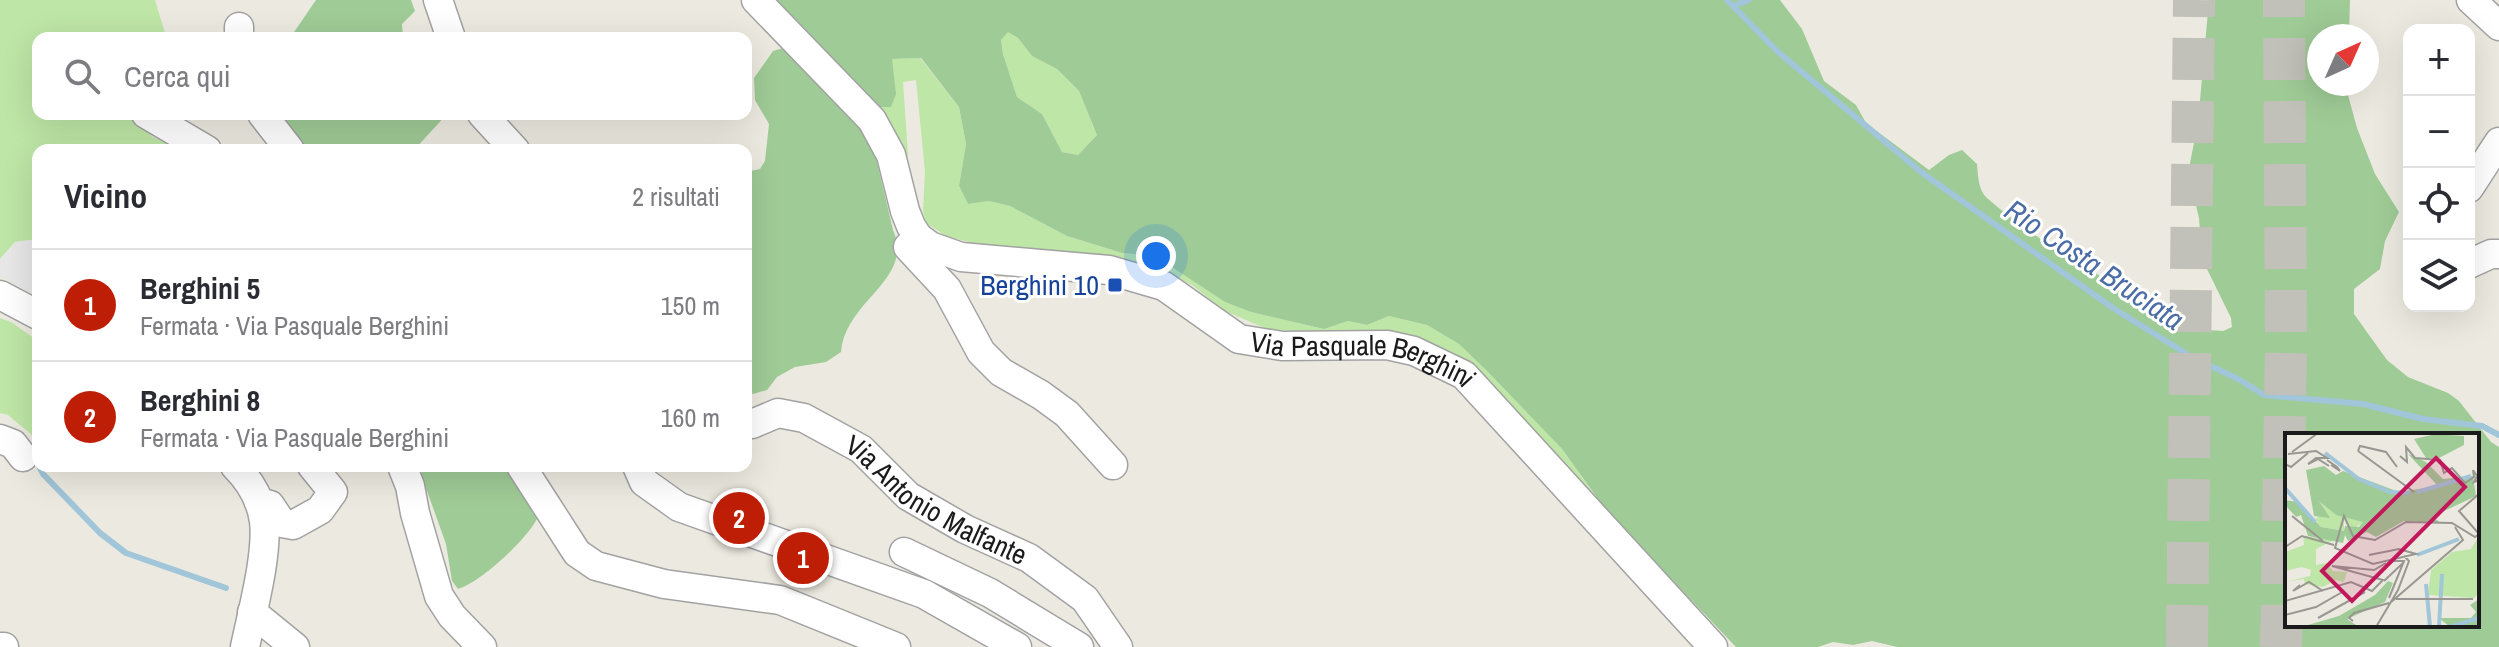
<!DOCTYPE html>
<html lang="it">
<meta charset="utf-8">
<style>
:root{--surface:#fff;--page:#f7f7f7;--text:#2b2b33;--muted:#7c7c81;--line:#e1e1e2;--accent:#bf1e06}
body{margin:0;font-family:"Archivo Narrow",sans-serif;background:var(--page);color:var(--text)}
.controls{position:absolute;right:24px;top:24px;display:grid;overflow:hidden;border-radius:16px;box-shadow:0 8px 32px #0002}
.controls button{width:72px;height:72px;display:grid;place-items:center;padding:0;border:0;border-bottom:2px solid var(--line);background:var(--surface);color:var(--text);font:40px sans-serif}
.compass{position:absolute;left:2307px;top:24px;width:72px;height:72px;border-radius:50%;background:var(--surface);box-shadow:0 8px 32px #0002;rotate:45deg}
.you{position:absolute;left:1156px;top:256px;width:28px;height:28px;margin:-20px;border:6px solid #fff;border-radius:50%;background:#1a73e8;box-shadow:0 0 0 12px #1a73e833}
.badge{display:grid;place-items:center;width:52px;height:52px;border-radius:50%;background:var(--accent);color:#fff;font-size:26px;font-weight:700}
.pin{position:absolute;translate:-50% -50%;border:4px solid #fff;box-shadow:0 2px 8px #0006}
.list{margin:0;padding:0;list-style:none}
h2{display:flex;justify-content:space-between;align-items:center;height:104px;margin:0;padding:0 32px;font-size:34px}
h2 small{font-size:26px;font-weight:400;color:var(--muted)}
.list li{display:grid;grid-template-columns:52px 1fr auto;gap:24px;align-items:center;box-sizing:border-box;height:112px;padding:0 32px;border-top:2px solid var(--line)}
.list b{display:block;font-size:30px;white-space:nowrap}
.list p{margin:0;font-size:26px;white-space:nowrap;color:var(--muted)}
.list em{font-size:26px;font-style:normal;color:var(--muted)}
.icon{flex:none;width:44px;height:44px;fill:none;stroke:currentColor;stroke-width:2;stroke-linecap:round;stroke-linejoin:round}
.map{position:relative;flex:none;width:2499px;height:647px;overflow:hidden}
.search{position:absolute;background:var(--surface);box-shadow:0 8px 32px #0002;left:32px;top:32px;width:720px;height:88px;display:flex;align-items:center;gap:20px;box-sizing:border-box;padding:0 28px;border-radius:16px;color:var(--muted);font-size:30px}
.panel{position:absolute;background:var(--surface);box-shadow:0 8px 32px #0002;left:32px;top:144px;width:720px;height:328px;border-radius:16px}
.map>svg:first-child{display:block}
.grass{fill:#bee6a6}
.forest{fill:#9fcb96;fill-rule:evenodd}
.parking{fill:#e7e7e7}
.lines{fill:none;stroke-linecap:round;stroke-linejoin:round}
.stream{stroke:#a1c5d9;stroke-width:6}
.highway-tunnel{stroke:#c2c1b9;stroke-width:42;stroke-dasharray:42 21;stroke-linecap:butt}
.minor-casing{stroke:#a2a2a2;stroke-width:31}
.minor{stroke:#fff;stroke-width:28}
.transit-dot{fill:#1a4fb4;stroke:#fff;stroke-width:3}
.labels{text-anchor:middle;stroke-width:6;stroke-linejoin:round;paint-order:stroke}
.transit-label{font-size:28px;fill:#164399;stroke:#fff;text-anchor:end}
.street-label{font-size:28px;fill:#1b1b1b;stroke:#fff}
.water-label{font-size:30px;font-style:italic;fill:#4b6da6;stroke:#fff}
.inset-river{fill:none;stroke:#a1c5d9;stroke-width:4}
.inset-road{fill:none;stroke:#989791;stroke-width:2}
.view{fill:#c2185b;fill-opacity:0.15;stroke:#c2185b;stroke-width:4}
.inset-edge{fill:none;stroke:#1b1b1b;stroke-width:4}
</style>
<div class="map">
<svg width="2499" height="647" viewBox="0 0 2499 647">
<rect width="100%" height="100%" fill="#eceae0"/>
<g class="grass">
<path d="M0 0H155L165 33 158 38H38V114H128L153 137 181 150H38V239L15 242 0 259Z"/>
<path d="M1007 31 1018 38 1032 56 1057 69 1079 91 1097 135 1078 155 1062 152 1042 114 1017 97 1003 54 1001 40Z"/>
<path d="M920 58 959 107 966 144 959 186 968 204 989 201 1010 206 1067 236 1122 253 1155 256 1225 302 1251 312 1324 329 1348 321 1367 325 1389 316 1427 325 1459 344 1487 371 1562 449 1607 513 1490 386 1305 332 1267 329 1225 311 1192 285 1167 273 976 244 946 236 926 223 923 211 925 172 916 80 903 82 908 154 904 170 879 107 891 106 892 59Z"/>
<path d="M0 318 11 322 38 341V440L8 415 0 413Z"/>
</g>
<g class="forest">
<path d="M316 0H411L415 11 402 24 403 38H290Z"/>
<path d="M767 0H1780L1802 29 1824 81 1856 105 1866 123 1929 170 1949 155 1962 150 1977 164C1978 175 1978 190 1987 198 2043 248 2128 291 2194 329L2223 331 2232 327 2231 318 2206 267 2201 247 2199 218 2188 173 2198 123 2209 0H2350L2349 36H2319V84H2345L2357 128 2375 174 2399 212 2385 241 2380 269 2354 289V314L2387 360 2408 377 2448 393 2459 401 2491 442 2499 447V647H1897L1872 641 1853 645 1833 642 1818 647H1736L1608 513 1562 449 1487 371 1459 344 1427 325 1389 316 1367 325 1348 321 1324 329 1251 312 1225 302 1155 256 1122 253 1067 236 1010 206 989 201 968 204 959 186 966 144 959 107 921 58 892 59 896 94 891 107H879ZM1008 32 1018 38 1032 56 1057 69 1079 91 1097 135 1078 155 1062 152 1042 114 1017 97 1003 54 1001 40ZM2287 435H2477V625H2287Z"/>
<path d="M786 47 872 141 893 230C915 280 845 300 841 352L826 362 795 367 777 377 767 390 753 394 746 389V172L760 169 765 161 769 124 755 100 754 78 773 51Z"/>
<path d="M281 114H447L414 150H304Z"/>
<path d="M424 466H507L530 503 537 519C526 540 481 582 458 589L452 581 446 544 421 474Z"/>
</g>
<path class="parking" d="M38 239V297L0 276V259L15 242Z"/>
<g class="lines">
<g class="stream">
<path d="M1727 0 1777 51 1921 172 2113 308 2190 356 2240 380 2264 395 2363 404 2423 419 2482 426 2499 435"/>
<path d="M1733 6 1749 0"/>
<path d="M39 466 43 474 100 533 126 553 226 588"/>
</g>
<g class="highway-tunnel">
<path d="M2187 647 2194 0"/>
<path d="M2281 647 2286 344 2284 0"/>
</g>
<defs>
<g id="minor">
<path d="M438 0 451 38"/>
<path id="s1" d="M756 0 872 120 891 155 905 211 911 226 918 237 930 246 961 257 1109 270 1164 286 1239 339 1282 346 1387 345 1414 351 1464 375 1713 647"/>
<path d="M2471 0 2499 26"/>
<path d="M239 38V27"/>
<path d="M146 114 207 150"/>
<path d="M262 114 290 150"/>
<path d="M482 114 515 150"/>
<path d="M2469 188 2499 142"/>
<path d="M918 237 908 247 947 289 981 352 1001 372 1041 395 1067 414 1113 465"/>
<path d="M2469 264 2491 254H2499"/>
<path d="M0 295 38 315"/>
<path id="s2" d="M746 422 752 424 778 413 804 418 861 449 908 496 965 529 1029 558 1085 599 1118 647"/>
<path d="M0 439 13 444 23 457"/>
<path d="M235 466C250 481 261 500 264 521 268 555 252 613 245 647"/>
<path d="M402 466 410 486 415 513 439 596 452 616 482 647"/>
<path d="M521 466 577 553 596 566 664 584 780 600 896 647"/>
<path d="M637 466 644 482 679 507 924 594 1017 647"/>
<path d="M259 502 270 505 282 523 293 525 320 510 333 492 312 466"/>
<path d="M904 552 990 593 1079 647"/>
<path d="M252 612 295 647"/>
<path d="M0 647H4"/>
</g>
</defs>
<use href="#minor" class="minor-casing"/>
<use href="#minor" class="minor"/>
</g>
<rect class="transit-dot" x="1107" y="277" width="16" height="16" rx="4"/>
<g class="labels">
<g class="transit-label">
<text x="1099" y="295">Berghini 10</text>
</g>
<g class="street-label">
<text dy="10" stroke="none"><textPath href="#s1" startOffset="766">Via Pasquale Berghini</textPath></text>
<text dy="10" stroke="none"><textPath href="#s2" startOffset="218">Via Antonio Malfante</textPath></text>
</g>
<g class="water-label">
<text transform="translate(2094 265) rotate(34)" y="10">Rio Costa Bruciata</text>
</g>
</g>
<g transform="translate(2285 433)">
<rect width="194" height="194" fill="#eceae0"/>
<path d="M34 68 51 82 69 84 81 88 66 97 59 83V98L36 94 30 86 38 81 41 86V80ZM18 103 49 107 31 116V132L42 130 48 138 62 139 59 149 51 147 38 154 20 151 19 146 0 149 25 143 26 137 17 134 0 138V119L19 112ZM194 103V160L189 165 143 162 146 137 167 119 186 116Z" fill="#bee6a6"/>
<path d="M151 1 179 3V12L154 25H141L129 6ZM123 21 141 29 158 46 188 43 191 63 155 80 149 85 156 90 119 88 91 104 82 99 63 108 60 102 58 110 23 103 16 82 11 84 0 72V67L13 69 36 94 59 98 60 93 74 94 78 89 51 82 34 68 45 85 29 83 21 37 39 33 51 42 58 38 114 59 153 53ZM103 148 108 150 100 169 62 186 74 194H16L54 183 90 162ZM194 166V194H165L154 185H186L191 179 185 172Z" fill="#9fcb96"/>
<path class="inset-river" d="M40 20 74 46 105 59 125 60M0 55 30 89M132 59 186 43M132 122 174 106M141 151 145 194M154 194 157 141M164 194 194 185"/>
<path class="inset-road" d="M73 18 129 59M73 18 75 13 101 19 112 34M7 19 33 0M3 21 31 18 42 25H31L23 31 33 26 44 33M115 23 122 29 121 14 130 25 155 27 159 40 167 35 180 50 189 44 188 37 192 43 189 49 194 47M42 27 52 34 55 38 46 32M0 31 6 34 23 20M194 61 174 78 194 101M7 83 38 108M0 114 17 103 49 112M84 122 114 116 131 121 88 131 50 115 59 83 68 103 90 107 121 89 167 90 190 104 194 101M99 148 119 129M15 152 8 158 24 149 38 158M104 165 119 128H105M111 166H188M0 168 66 149 87 158 98 147 47 133 89 137 101 130M105 170 178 107 170 94M0 182 31 174 59 158M33 185 80 159M68 188 64 185 69 180 104 170M91 194 113 157 124 128 119 123"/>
<path class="view" d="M151 25 180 54 67 168 37 138Z"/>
<rect width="194" height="194" class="inset-edge"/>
</g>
</svg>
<div class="controls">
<button>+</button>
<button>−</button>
<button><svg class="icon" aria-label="locate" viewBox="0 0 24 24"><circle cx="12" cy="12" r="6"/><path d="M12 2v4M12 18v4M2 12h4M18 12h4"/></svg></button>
<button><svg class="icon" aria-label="layers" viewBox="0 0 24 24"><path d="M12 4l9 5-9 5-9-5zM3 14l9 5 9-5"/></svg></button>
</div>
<svg class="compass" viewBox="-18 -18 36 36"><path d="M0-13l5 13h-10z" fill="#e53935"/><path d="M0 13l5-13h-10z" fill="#7c7c81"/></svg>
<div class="you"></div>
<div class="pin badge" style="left:803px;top:558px">1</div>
<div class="pin badge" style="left:739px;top:518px">2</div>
<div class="search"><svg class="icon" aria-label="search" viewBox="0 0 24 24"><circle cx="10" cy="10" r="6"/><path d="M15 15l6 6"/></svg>Cerca qui</div>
<section class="panel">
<h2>Vicino<small>2 risultati</small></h2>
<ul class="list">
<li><span class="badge">1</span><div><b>Berghini 5</b><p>Fermata · Via Pasquale Berghini</p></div><em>150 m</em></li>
<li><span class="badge">2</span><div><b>Berghini 8</b><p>Fermata · Via Pasquale Berghini</p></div><em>160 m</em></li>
</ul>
</section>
</div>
